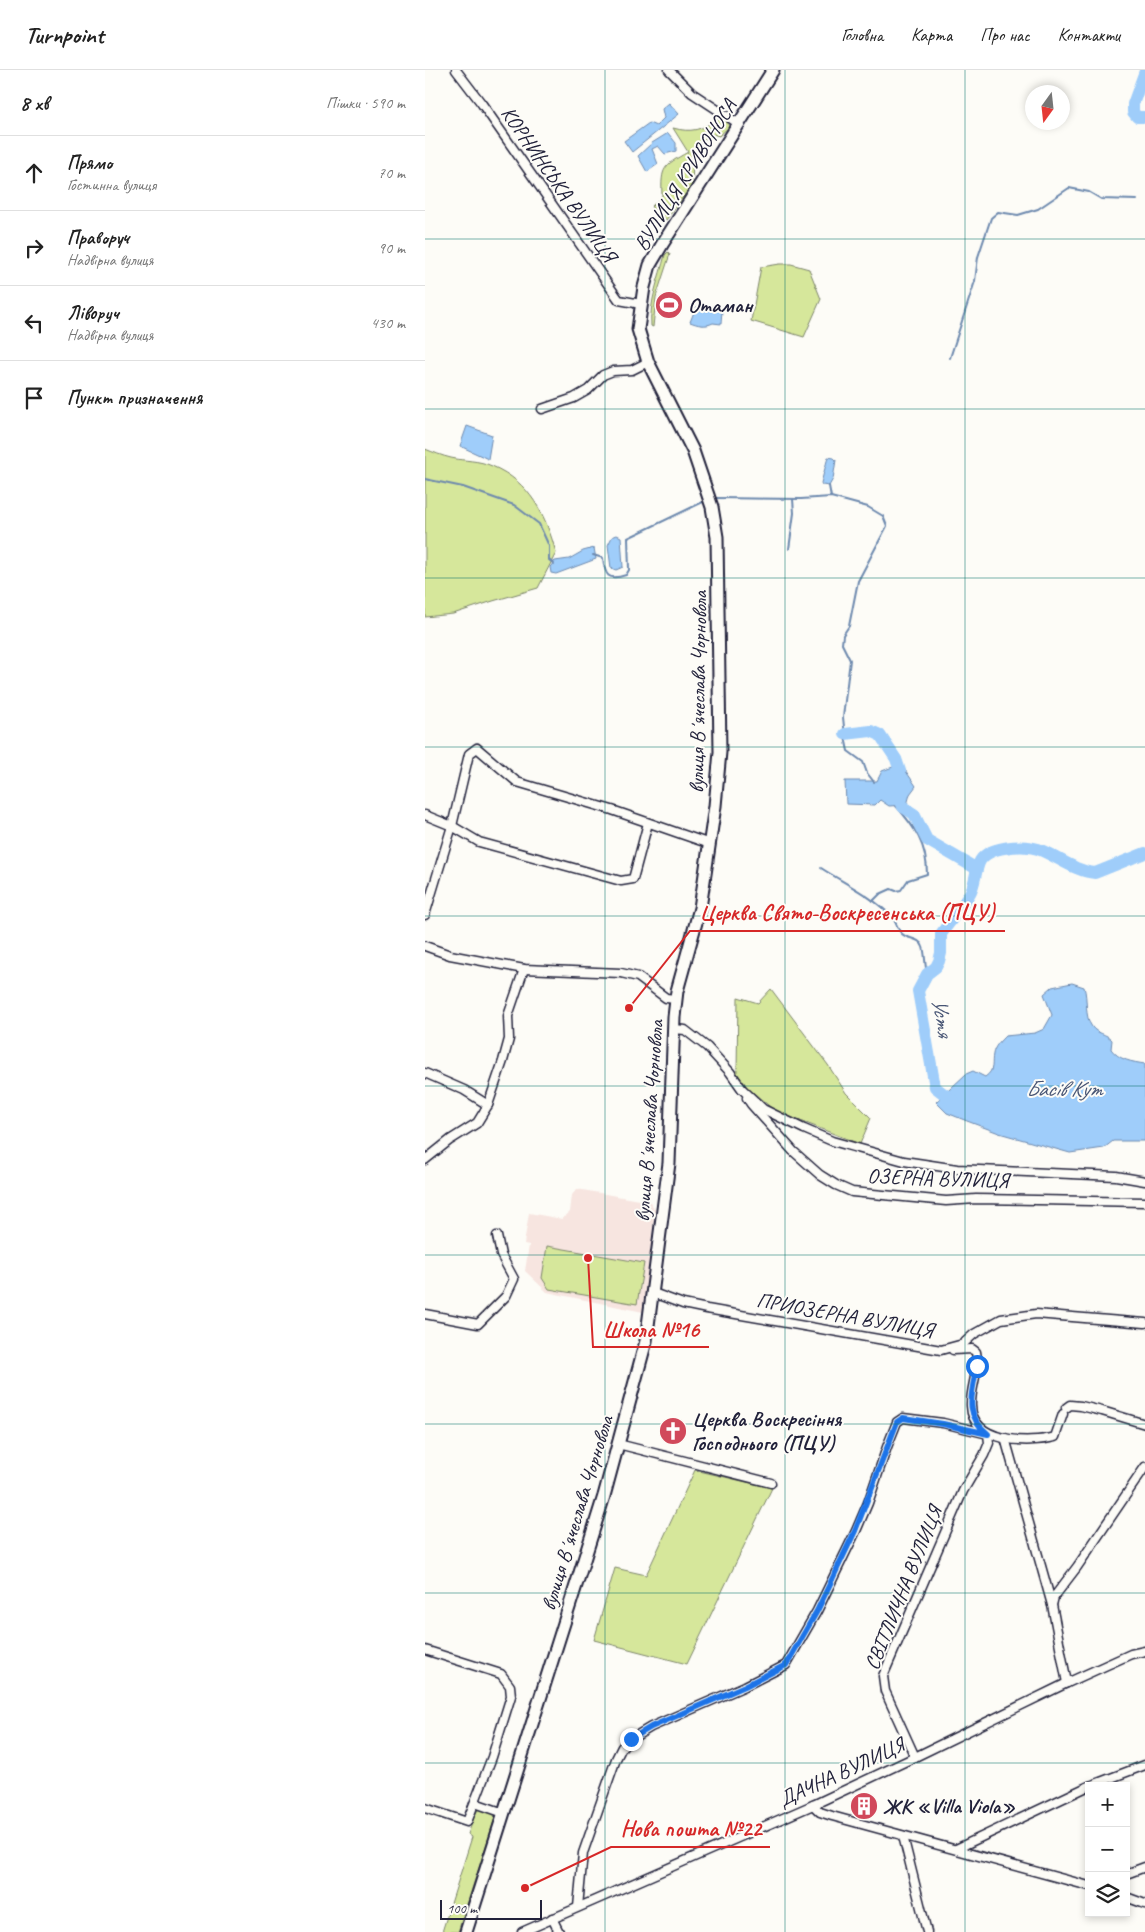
<!DOCTYPE html>
<html lang="uk">
<meta charset="utf-8">
<style>
:root{--surface:#fff;--page:#f6f6f6;--text:#222;--muted:#767676;--line:#e0e0e0}
body{margin:0;font-family:Caveat,sans-serif;background:var(--page);color:var(--text)}
.controls{position:absolute;right:15px;bottom:15px;display:grid;overflow:hidden;border-radius:0px;box-shadow:0 2px 8px #0003}
.controls button{width:45px;height:45px;display:grid;place-items:center;padding:0;border:0;border-bottom:1px solid var(--line);background:var(--surface);color:var(--text);font:25px sans-serif}
.compass{position:absolute;left:600px;top:15px;width:45px;height:45px;border-radius:50%;background:var(--surface);box-shadow:0 2px 8px #0003;rotate:195deg}
.scale{position:absolute;left:15px;bottom:12px;width:102px;box-sizing:border-box;padding-left:5px;border:2px solid #22223b;border-top:0;font-size:14px;line-height:18px;white-space:nowrap;color:#22223b;-webkit-text-stroke:4px #fdfcf7;paint-order:stroke}
.stop{position:absolute;width:15px;height:15px;margin:-11px;border:4px solid #1a73e8;border-radius:50%;background:#fff}
.stop.end{background:#1a73e8;border-color:#fff;box-shadow:0 1px 5px #0008}
.list{margin:0;padding:0;list-style:none}
h2{display:flex;justify-content:space-between;align-items:center;height:65px;margin:0;padding:0 20px;font-size:21px}
h2 small{font-size:16px;font-weight:400;color:var(--muted)}
.list li{display:grid;grid-template-columns:32px 1fr auto;gap:15px;align-items:center;box-sizing:border-box;height:75px;padding:0 20px;border-top:1px solid var(--line)}
.list b{display:block;font-size:19px;white-space:nowrap}
.list p{margin:0;font-size:16px;white-space:nowrap;color:var(--muted)}
.list em{font-size:16px;font-style:normal;color:var(--muted)}
.icon{flex:none;width:28px;height:28px;fill:none;stroke:currentColor;stroke-width:2;stroke-linecap:round;stroke-linejoin:round}
.map{position:relative;flex:none;width:720px;height:1862px;overflow:hidden}
header{display:flex;align-items:center;gap:30px;box-sizing:border-box;height:70px;padding:0 25px;background:var(--surface);border-bottom:1px solid var(--line)}
header strong{font-size:24px}
nav{display:flex;gap:28px;margin-inline-start:auto;font-size:18px}
main{display:flex}
aside{flex:1;background:var(--surface)}
.map>svg:first-child{display:block}
.built{fill:#f7e5e0}
.green{fill:#d6e79b;stroke:#7c846b}
.water{fill:#9fcdfa;stroke:#6d89ae}
.lines{fill:none;stroke-linecap:round;stroke-linejoin:round}
.stream{stroke:#6d89ae;stroke-width:2}
.river{stroke:#9fcdfa;stroke-width:12}
.minor-casing{stroke:#22223b;stroke-width:11}
.secondary-casing{stroke:#22223b;stroke-width:15}
.minor{stroke:#fdfcf7;stroke-width:8}
.secondary{stroke:#fdfcf7;stroke-width:11}
.route{stroke:#1a73e8;stroke-width:6}
.grid{fill:none;stroke:#0f766e;stroke-width:1;stroke-opacity:0.55}
.labels{text-anchor:middle;stroke-width:4;stroke-linejoin:round;paint-order:stroke}
.street-label{font-size:21px;fill:#22223b;stroke:#fdfcf7}
.poi-label{font-size:21px;font-weight:bold;fill:#22223b;stroke:#fdfcf7;text-anchor:start}
.water-label{font-size:22px;font-style:italic;fill:#485574;stroke:#fdfcf7}
.leader{fill:none;stroke:#d62828;stroke-width:2}
.callout-dot{fill:#d62828;stroke:#fdfcf7;stroke-width:2}
.callout-label{font-size:22px;text-anchor:middle;font-weight:bold;fill:#d62828;stroke:#fdfcf7;stroke-width:4;stroke-linejoin:round;paint-order:stroke}
</style>
<header>
<strong>Turnpoint</strong>
<nav><a>Головна</a><a>Карта</a><a>Про нас</a><a>Контакти</a></nav>
</header>
<main>
<aside>
<h2>8 хв<small>Пішки · 590 m</small></h2>
<ul class="list">
<li><svg class="icon" aria-label="ahead" viewBox="0 0 24 24"><path d="M12 20V5M6 11l6-6 6 6"/></svg><div><b>Прямо</b><p>Гостинна вулиця</p></div><em>70 m</em></li>
<li><svg class="icon" aria-label="right" viewBox="0 0 24 24"><path d="M7 20v-9h11M14 6l5 5-5 5"/></svg><div><b>Праворуч</b><p>Надвірна вулиця</p></div><em>90 m</em></li>
<li><svg class="icon" aria-label="left" viewBox="0 0 24 24"><path d="M17 20v-9H6M10 6l-5 5 5 5"/></svg><div><b>Ліворуч</b><p>Надвірна вулиця</p></div><em>430 m</em></li>
<li><svg class="icon" aria-label="arrive" viewBox="0 0 24 24"><path d="M6 21V4h12l-3 4 3 4H6"/></svg><div><b>Пункт призначення</b></div></li>
</ul>
</aside>
<div class="map">
<svg width="720" height="1862" viewBox="0 0 720 1862">
<rect width="100%" height="100%" fill="#fdfcf7"/>
<filter id="ink" filterUnits="userSpaceOnUse"><feTurbulence type="fractalNoise" baseFrequency=".02" numOctaves="2"/><feDisplacementMap in="SourceGraphic" scale="10" xChannelSelector="R" yChannelSelector="G"/><feConvolveMatrix kernelMatrix="1 2 1 2 8 2 1 2 1" color-interpolation-filters="sRGB"/></filter>
<g filter="url(#ink)">
<path class="built" d="M152 1119 225 1132 230 1140 218 1242 122 1222 100 1201 104 1175 99 1174 104 1143 137 1149 145 1142 147 1125Z"/>
<g class="green">
<path d="M292 49 302 50 304 57 294 66 287 64 276 72 268 91 267 115 241 150 226 137 237 126C236 97 238 96 263 82L248 58C266 63 277 60 292 49Z"/>
<path d="M243 182 245 184 231 227 228 257 226 256C224 232 234 208 240 185Z"/>
<path d="M355 194H366L384 199 396 229 379 267 326 251 336 197Z"/>
<path d="M0 379C8 382 17 386 26 388 39 391 54 390 67 396 105 412 121 445 131 483L113 518 68 531 28 544 0 547Z"/>
<path d="M346 919 403 995 421 1023 446 1048 435 1074 350 1041 323 1018 312 1003 313 927 333 933Z"/>
<path d="M122 1176 219 1193 212 1234 124 1219 117 1208Z"/>
<path d="M270 1400 347 1418 262 1594 169 1570 190 1498 221 1505Z"/>
<path d="M54 1738 68 1742 70 1748 33 1862H17L47 1767 43 1764 50 1745Z"/>
</g>
<g class="water">
<path d="M244 33 254 44 207 82 199 71 224 53 231 56 239 48 237 39Z"/>
<path d="M243 63 251 73V81L240 84 233 76 227 79 233 94 222 102 213 86 227 73Z"/>
<path d="M271 237 297 240 296 254 288 253C280 257 273 255 265 252Z"/>
<path d="M42 356 67 365 63 389 35 376Z"/>
<path d="M403 387 409 388 411 390 408 409 404 416 397 415 396 413Z"/>
<path d="M192 465 196 467 198 497 191 500 186 498 183 475 187 467Z"/>
<path d="M169 478 171 489 131 504 126 503 125 497 130 491 144 489 158 481Z"/>
<path d="M476 694 491 716 485 724 482 735 464 736 455 730 450 735 421 734 420 711H452L457 701Z"/>
<path d="M647 913 659 917C663 929 659 946 667 957 672 964 681 963 687 970L686 979C694 990 707 992 720 994V1071H688L679 1078 645 1083 574 1063 542 1051 522 1043 511 1032 541 1004 548 1001 560 1007C570 1000 566 994 568 984 569 977 575 971 580 966L610 963 619 959 627 945 619 924 627 917Z"/>
</g>
<g class="lines">
<g class="stream">
<path d="M525 288 550 211 553 187 566 148 573 142 593 145 613 139 644 118 664 122 676 129 712 130"/>
<path d="M0 409 38 417 89 435 114 454 124 476V490L129 494"/>
<path d="M404 416 406 427"/>
<path d="M291 428 376 429 406 427 443 437 458 446 462 456 433 511 424 556 418 565 417 574 425 590 418 647 420 667 423 681 438 692 442 703 449 712"/>
<path d="M364 479 369 443 368 429"/>
<path d="M168 485 178 488C180 506 183 511 201 505L204 500 203 468 280 431"/>
<path d="M396 798C419 813 447 826 466 846 471 851 472 858 476 863 482 870 495 867 498 877 500 882 500 896 502 904"/>
<path d="M448 831 455 824 466 819 471 821 476 820 483 810 502 804C502 775 490 757 471 736"/>
</g>
<g class="river">
<path d="M720 1 708 34V42L712 47H720"/>
<path d="M420 664 446 661 455 665 471 689 475 701 473 723 478 737 489 744 502 770 552 799"/>
<path d="M532 1034 510 1017 493 921 502 904 511 897 514 891 516 883V864C526 850 537 837 545 823 550 814 550 803 554 793 561 776 598 774 613 779 632 786 649 801 670 803L720 783"/>
</g>
<defs>
<g id="minor">
<path d="M31 0 57 34 194 230 216 234"/>
<path d="M244 0 267 23 314 54"/>
<path d="M117 339 149 328 163 320 178 305 188 301 207 300 223 292"/>
<path d="M0 745 27 756 44 684 52 678 92 712 187 740 285 774"/>
<path d="M0 845 27 756 54 772 196 811 208 809 223 753"/>
<path d="M0 876 25 885 99 899 196 903 213 907 241 928 251 929"/>
<path d="M249 959 260 960 282 977 305 1002 317 1019 338 1039 379 1059 407 1071 479 1091 532 1099 691 1106 720 1111"/>
<path d="M0 1003 39 1020 63 1035"/>
<path d="M322 1028 326 1034 368 1081 395 1105 411 1115 427 1122 521 1131 551 1129 720 1132"/>
<path d="M0 1090 25 1070 52 1053 63 1035 78 991 84 969 83 946 99 899"/>
<path d="M228 1223 258 1234 282 1239 516 1280 538 1274 549 1264 576 1249 611 1244 720 1253"/>
<path d="M0 1244 53 1254 81 1226 89 1209 76 1185 72 1166"/>
<path d="M528 1280 547 1279 551 1282C555 1300 545 1318 546 1336 547 1373 604 1374 630 1367L638 1344"/>
<path d="M641 1338 645 1335 656 1336 677 1341 720 1354"/>
<path d="M580 1368 627 1535"/>
<path d="M193 1374 346 1413"/>
<path d="M0 1580 76 1604 85 1616 86 1626 67 1687 42 1752 0 1738"/>
<path d="M642 1613 627 1535 629 1527 652 1497 720 1397"/>
<path d="M665 1716 720 1695"/>
<path d="M50 1733 79 1743"/>
<path d="M388 1735 395 1742 407 1746 664 1816"/>
<path d="M478 1766 502 1862"/>
<path d="M531 1779 664 1716"/>
<path d="M701 1804 720 1797"/>
<path d="M701 1827 720 1834"/>
<path d="M153 1837 158 1783 191 1689 197 1677 206 1669 226 1657 320 1616 361 1595 392 1541 431 1461 443 1433 462 1377 472 1352 478 1348 518 1353 563 1364 564 1373 559 1385 538 1421 458 1606 460 1621 490 1687"/>
<path d="M127 1848 134 1862"/>
<path d="M97 1862 388 1735 490 1687 642 1613 706 1584 720 1581"/>
</g>
<path id="secondary" d="M41 1862 153 1509 179 1426 221 1271 244 1093 249 947 252 921 275 838 290 736 295 682 292 467 287 437 268 381 223 292 213 259 219 217 225 195 238 173 348 0"/>
</defs>
<use href="#minor" class="minor-casing"/>
<use href="#secondary" class="secondary-casing"/>
<use href="#minor" class="minor"/>
<use href="#secondary" class="secondary"/>
</g>
</g>
<g class="lines" filter="url(#ink)">
<path class="route" d="M206 1669 226 1657 320 1616 361 1595 392 1541 430 1461 472 1352 478 1348 518 1354 563 1364C538 1344 547 1323 552 1296"/>
</g>
<path class="grid" d="M180 0V1862M360 0V1862M540 0V1862M0 169H720M0 339H720M0 508H720M0 677H720M0 846H720M0 1016H720M0 1185H720M0 1354H720M0 1523H720M0 1693H720"/>
<defs>
<symbol id="stadium-disc" viewBox="-11 -11 22 22"><circle r="9.5" fill="#d1495b" stroke="#fdfcf7"/><path d="M0-5a6.5 5 0 1 0 0 10a6.5 5 0 1 0 0-10ZM-3.5-1.8h7v3.6h-7Z" fill="#fff"/></symbol>
<symbol id="church-disc" viewBox="-11 -11 22 22"><circle r="9.5" fill="#d1495b" stroke="#fdfcf7"/><path d="M-1.2-6h2.4v3.5h3.3v2.4h-3.3V6h-2.4V-.1h-3.3v-2.4h3.3Z" fill="#fff"/></symbol>
<symbol id="building-disc" viewBox="-11 -11 22 22"><circle r="9.5" fill="#d1495b" stroke="#fdfcf7"/><path d="M-4-6H4V6H1V3H-1V6H-4ZM-2.5-4.3h1.7v1.8h-1.7ZM.8-4.3h1.7v1.8H.8ZM-2.5-1h1.7V.8h-1.7ZM.8-1h1.7V.8H.8Z" fill="#fff"/></symbol>
</defs>
<g fill-rule="evenodd">
<use href="#stadium-disc" x="228" y="219" width="32" height="32"/>
<use href="#church-disc" x="232" y="1345" width="32" height="32"/>
<use href="#building-disc" x="423" y="1720" width="32" height="32"/>
</g>
<g class="labels">
<g class="street-label">
<text transform="translate(260 105) rotate(-58)" y="7">ВУЛИЦЯ КРИВОНОСА</text>
<text transform="translate(134 114) rotate(55)" y="7">КОРНИНСЬКА ВУЛИЦЯ</text>
<text transform="translate(273 622) rotate(-89)" y="7">вулиця Вʼячеслава Чорновола</text>
<text transform="translate(224 1051) rotate(-86)" y="7">вулиця Вʼячеслава Чорновола</text>
<text transform="translate(513 1108) rotate(2)" y="7">ОЗЕРНА ВУЛИЦЯ</text>
<text transform="translate(420 1245) rotate(10)" y="7">ПРИОЗЕРНА ВУЛИЦЯ</text>
<text transform="translate(152 1443) rotate(-73)" y="7">вулиця Вʼячеслава Чорновола</text>
<text transform="translate(478 1518) rotate(-68)" y="7">СВІТЛИЧНА ВУЛИЦЯ</text>
<text transform="translate(416 1702) rotate(-25)" y="7">ДАЧНА ВУЛИЦЯ</text>
</g>
<g class="poi-label">
<text x="263" y="242">Отаман</text>
<text x="267" y="1356">Церква Воскресіння<tspan x="267" dy="24">Господнього (ПЦУ)</tspan></text>
<text x="458" y="1743">ЖК «Villa Viola»</text>
</g>
<g class="water-label">
<text transform="translate(518 947) rotate(80)" y="8">Устя</text>
<text x="639" y="1026">Басів Кут</text>
</g>
</g>
<path class="leader" d="M204 938L265 861H580M163 1188L168 1277H284M100 1818L186 1777H345"/>
<g class="callout-dot">
<circle cx="204" cy="938" r="5"/>
<circle cx="163" cy="1188" r="5"/>
<circle cx="100" cy="1818" r="5"/>
</g>
<g class="callout-label">
<text x="422" y="850">Церква Свято-Воскресенська (ПЦУ)</text>
<text x="226" y="1267">Школа №16</text>
<text x="266" y="1766">Нова пошта №22</text>
</g>
</svg>
<div class="controls">
<button>+</button>
<button>−</button>
<button><svg class="icon" aria-label="layers" viewBox="0 0 24 24"><path d="M12 4l9 5-9 5-9-5zM3 14l9 5 9-5"/></svg></button>
</div>
<svg class="compass" viewBox="-18 -18 36 36"><path d="M0-13l5 13h-10z" fill="#e53935"/><path d="M0 13l5-13h-10z" fill="#767676"/></svg>
<div class="scale">100 m</div>
<div class="stop" style="left:552px;top:1296px"></div>
<div class="stop end" style="left:206px;top:1669px"></div>
</div>
</main>
